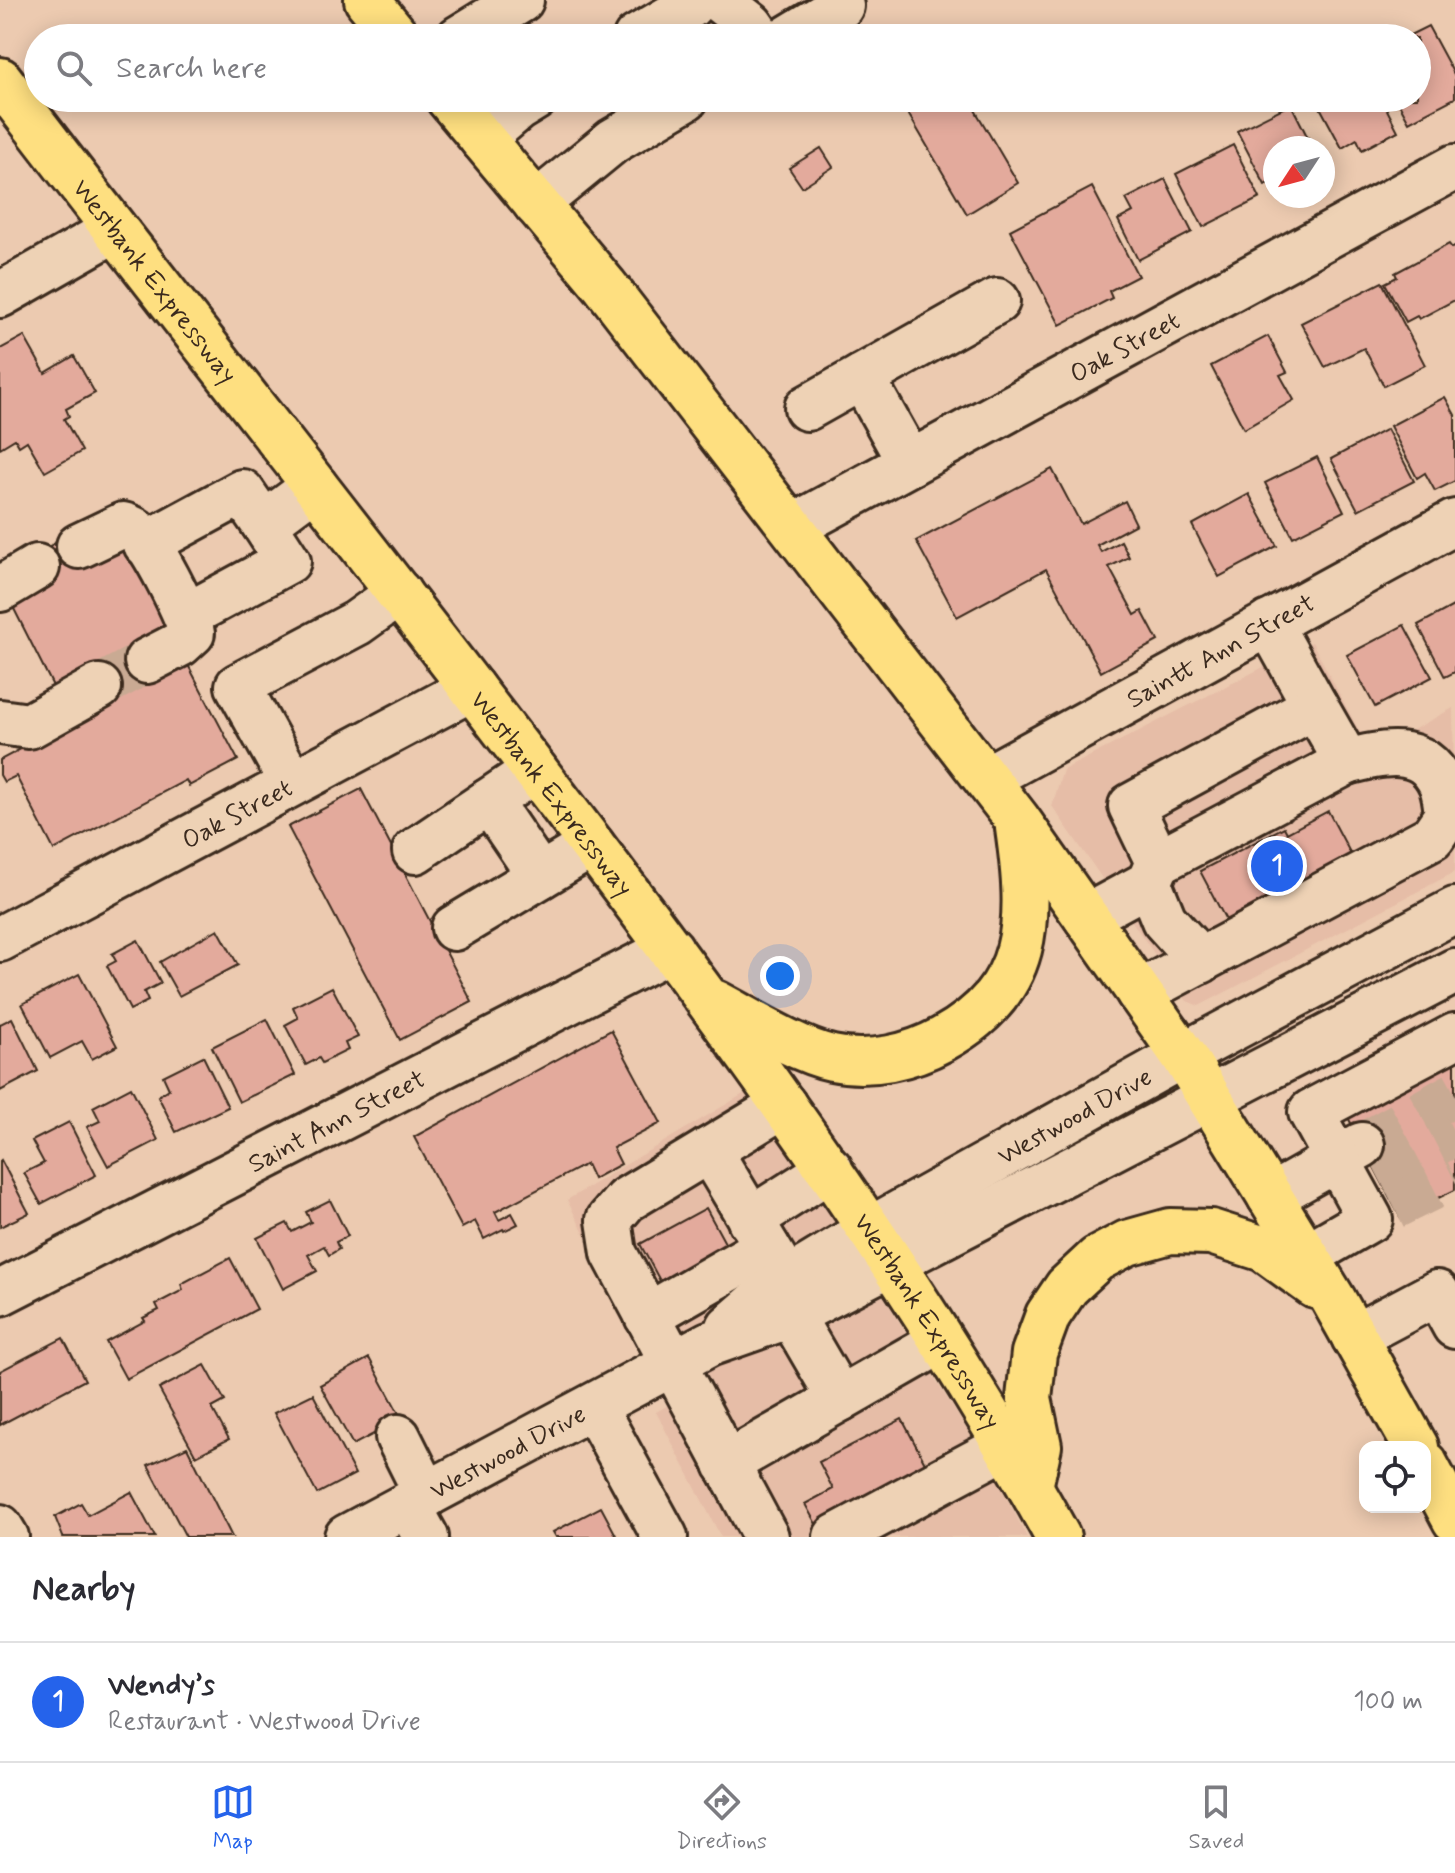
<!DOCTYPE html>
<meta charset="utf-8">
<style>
:root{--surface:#fff;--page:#f2f2f3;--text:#2b2b33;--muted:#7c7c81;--line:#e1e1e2;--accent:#2563eb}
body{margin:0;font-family:Mynerve,sans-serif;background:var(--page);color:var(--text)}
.controls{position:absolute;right:24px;bottom:24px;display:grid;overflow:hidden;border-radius:16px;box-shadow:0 4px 20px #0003}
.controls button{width:72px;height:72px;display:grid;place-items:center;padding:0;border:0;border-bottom:2px solid var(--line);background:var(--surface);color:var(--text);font:40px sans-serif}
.compass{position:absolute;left:1263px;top:136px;width:72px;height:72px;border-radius:50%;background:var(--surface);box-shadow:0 4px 20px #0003;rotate:234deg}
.you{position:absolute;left:780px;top:976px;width:28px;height:28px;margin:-20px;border:6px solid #fff;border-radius:50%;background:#1a73e8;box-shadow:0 0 0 12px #1a73e833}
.badge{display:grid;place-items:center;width:52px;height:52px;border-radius:50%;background:var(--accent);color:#fff;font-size:26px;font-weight:700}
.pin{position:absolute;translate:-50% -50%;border:4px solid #fff;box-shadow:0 2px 8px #0006}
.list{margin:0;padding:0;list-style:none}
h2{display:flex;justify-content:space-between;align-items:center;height:104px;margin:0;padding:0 32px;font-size:34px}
h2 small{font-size:26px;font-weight:400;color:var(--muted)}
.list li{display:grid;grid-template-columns:52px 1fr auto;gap:24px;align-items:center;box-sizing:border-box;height:120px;padding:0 32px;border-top:2px solid var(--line)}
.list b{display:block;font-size:30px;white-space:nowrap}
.list p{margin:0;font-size:26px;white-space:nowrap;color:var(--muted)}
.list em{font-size:26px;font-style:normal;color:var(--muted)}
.icon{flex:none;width:44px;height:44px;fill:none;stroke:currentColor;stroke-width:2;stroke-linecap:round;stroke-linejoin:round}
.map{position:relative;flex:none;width:1455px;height:1537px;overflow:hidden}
.search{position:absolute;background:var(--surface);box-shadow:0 4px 20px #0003;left:24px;right:24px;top:24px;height:88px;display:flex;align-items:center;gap:20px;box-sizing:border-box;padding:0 28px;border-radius:44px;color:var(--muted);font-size:30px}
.sheet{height:224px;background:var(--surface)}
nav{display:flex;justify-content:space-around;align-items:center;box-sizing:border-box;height:112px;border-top:2px solid var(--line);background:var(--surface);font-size:22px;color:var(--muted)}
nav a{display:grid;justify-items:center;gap:4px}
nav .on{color:var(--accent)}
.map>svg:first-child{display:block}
.built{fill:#e6bda7}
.building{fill:#e3aa9c;stroke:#3b2a1e;stroke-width:2}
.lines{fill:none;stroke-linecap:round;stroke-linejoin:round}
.minor-tunnel{stroke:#c9aa93;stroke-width:44;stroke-dasharray:44 22;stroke-linecap:butt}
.minor-casing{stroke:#3b2a1e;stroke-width:50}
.highway-casing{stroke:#3b2a1e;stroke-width:50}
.minor{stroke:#eed2b5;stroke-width:44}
.highway{stroke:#fedf80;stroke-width:44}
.labels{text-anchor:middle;stroke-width:8;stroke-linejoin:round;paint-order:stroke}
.street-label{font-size:26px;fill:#3b2a1e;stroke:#eed2b5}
</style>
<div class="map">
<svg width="1455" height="1537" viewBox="0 0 1455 1537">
<rect width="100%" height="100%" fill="#eccab0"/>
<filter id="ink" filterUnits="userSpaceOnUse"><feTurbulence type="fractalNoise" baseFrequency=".0125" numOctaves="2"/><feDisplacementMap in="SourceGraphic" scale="16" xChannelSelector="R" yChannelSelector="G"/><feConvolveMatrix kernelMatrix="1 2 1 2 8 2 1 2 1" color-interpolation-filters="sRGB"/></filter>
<g filter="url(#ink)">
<g class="built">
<path d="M1312 642 1359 731 1389 743 1453 708 1455 872 1199 1006 1187 1001 1052 806 1063 770Z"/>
<path d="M745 1093 833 1216 992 1470 1027 1537H721L656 1412 672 1403 567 1200Z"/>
</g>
<g class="building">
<path d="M1428 26 1455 76V98L1409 122 1396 98H1417V38H1404Z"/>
<path d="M899 98H968L1018 183 967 214Z"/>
<path d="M1315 98H1381L1398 131 1362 150 1357 139 1342 148Z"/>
<path d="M1291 104 1313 148H1275V180L1265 185 1237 131Z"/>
<path d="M1233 145 1260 198 1203 227 1176 174Z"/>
<path d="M821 148 833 167 802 187 789 168Z"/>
<path d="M1165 179 1192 232 1138 260 1118 220 1133 212 1126 199Z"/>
<path d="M1092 187 1138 276 1109 291 1112 298 1060 325 1010 230Z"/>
<path d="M1449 244 1452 248 1455 247V300L1419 319 1417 316 1406 322 1385 283 1397 277 1395 273Z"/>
<path d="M1382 282 1425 365 1384 386 1364 348 1325 367 1301 323Z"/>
<path d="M24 336 45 373 74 356 95 393 66 409 69 416 64 419 82 451 45 472 27 441 19 446 15 439 0 448V349Z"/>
<path d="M1268 336 1287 372 1280 375 1294 400 1244 429 1211 366Z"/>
<path d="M1445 397 1455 415V481L1435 491 1425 473 1417 478 1390 426Z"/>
<path d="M1387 429 1414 481 1358 510 1331 459Z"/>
<path d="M1317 457 1344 511 1293 537 1265 483Z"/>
<path d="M1052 469 1081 524 1125 501 1136 524 1097 545 1101 552 1121 541 1129 557 1109 567 1135 615 1142 611 1158 641 1101 672 1046 569 957 617 916 541Z"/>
<path d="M1249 494 1277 546 1219 577 1192 525Z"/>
<path d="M121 533 170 631 150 667 101 692 60 700 7 595 28 557 71 535Z"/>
<path d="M1455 605V672L1445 677 1418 625Z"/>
<path d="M1404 625 1432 677 1375 707 1347 655Z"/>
<path d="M186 661 238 760 189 786 186 780 54 850 16 776 4 782 0 775V760Z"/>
<path d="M361 789 472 1002 400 1040 288 827Z"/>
<path d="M1328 811 1354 860 1229 926 1200 871 1284 827 1287 833Z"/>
<path d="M218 929 238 965 179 996 160 962Z"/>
<path d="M138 940 161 983 144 992 148 1001 130 1010 107 966 116 961 112 954Z"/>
<path d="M79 974 117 1046 92 1059 82 1041 50 1058 22 1004Z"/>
<path d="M332 987 358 1037 345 1043 348 1050 322 1063 319 1058 306 1065 285 1025 298 1018 293 1007Z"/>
<path d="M12 1018 38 1071 0 1091V1024Z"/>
<path d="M267 1019 295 1075 239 1102 212 1047Z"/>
<path d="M611 1030 661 1123 613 1148 621 1164 593 1179 586 1164 495 1212 499 1220 512 1213 518 1224 504 1231 503 1229 484 1239 475 1221 462 1228 414 1137Z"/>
<path d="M203 1056 228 1107 176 1132 158 1096 169 1089 163 1076Z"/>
<path d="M1455 1059V1190L1400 1217 1342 1106Z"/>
<path d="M131 1087 158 1140 108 1166 87 1127 100 1121 93 1107Z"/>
<path d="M69 1122 96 1175 41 1204 24 1173 44 1163 32 1141Z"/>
<path d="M1 1160 29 1213 0 1227V1161Z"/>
<path d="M330 1200 348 1236 336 1242 339 1249 329 1255 324 1246 308 1255 317 1271 283 1289 257 1238 287 1223 292 1232 311 1222 306 1212Z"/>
<path d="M706 1208 731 1254 665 1290 640 1244Z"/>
<path d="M230 1258 257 1309 126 1379 106 1342 145 1321 143 1318 159 1310 156 1304 183 1290 181 1284Z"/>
<path d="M63 1338 85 1380 0 1425V1371Z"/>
<path d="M369 1358 402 1419 353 1445 320 1385Z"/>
<path d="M205 1365 225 1401 212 1408 229 1439 196 1456 159 1389Z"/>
<path d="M313 1394 355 1474 317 1494 274 1413Z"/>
<path d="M902 1419 933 1478 844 1512 817 1526 805 1504 833 1489 819 1462Z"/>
<path d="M187 1447 232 1537H186L148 1465Z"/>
<path d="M131 1492 155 1537H63L55 1517 81 1503 88 1515Z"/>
<path d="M601 1507 617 1537H556L553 1532Z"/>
</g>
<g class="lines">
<g class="minor-tunnel">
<path d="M99 687 147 661"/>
<path d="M1362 1145 1455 1094"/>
<path d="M1377 1174 1455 1134"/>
<path d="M1394 1207 1455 1177"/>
</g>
<defs>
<g id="minor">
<path d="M719 0 751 25 760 38"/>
<path d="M459 38 521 0"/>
<path d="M636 38 690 6 695 0"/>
<path d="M788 38 841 6 838 0"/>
<path d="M482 139 517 109 535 98"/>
<path d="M536 204 613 141 686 98"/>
<path d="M0 295 114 230"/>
<path d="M862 377 997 301"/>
<path d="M807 408 862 377 910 463"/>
<path id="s1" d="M794 526 1455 167"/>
<path d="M146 544 242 492 264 524"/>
<path d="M79 546 123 525C124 525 134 529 135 530 153 544 185 611 192 633L180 644 147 661"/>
<path d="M0 589 37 567"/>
<path d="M186 616 288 561 264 524 315 486"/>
<path d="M1269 623 1315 706"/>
<path d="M0 722 29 726 99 687"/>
<path id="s2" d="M987 778 1455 522"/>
<path d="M292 783 238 686 357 623 399 593"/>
<path d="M489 801 540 876"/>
<path d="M415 851 535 770"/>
<path d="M1158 862 1347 762"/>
<path d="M1149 883 1164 920 1201 961"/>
<path d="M1086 917 1149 883 1158 862 1131 806 1315 706 1347 762C1381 753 1423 743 1441 784 1445 793 1446 806 1447 815L1432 837 1139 993"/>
<path d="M454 928 592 845"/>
<path id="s3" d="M0 939 472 688"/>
<path d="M709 1150 787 1280"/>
<path d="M1270 1197 1362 1145"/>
<path d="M750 1220 830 1169"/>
<path d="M1306 1256 1370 1219 1311 1112 1455 1036"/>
<path id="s4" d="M0 1293 671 949"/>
<path d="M791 1315 840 1399"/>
<path d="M647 1316 767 1247"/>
<path id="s5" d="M729 1327 774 1288 871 1229 1183 1055 1455 910"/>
<path d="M1354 1337 1437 1293 1455 1326"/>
<path d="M594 1407 665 1537"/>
<path d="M398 1437 427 1495"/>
<path d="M726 1464 941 1341"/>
<path d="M408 1505 426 1537"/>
<path d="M0 1527 6 1537"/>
<path id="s6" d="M347 1537 709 1344 791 1315 1455 971"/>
<path d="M766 1537 614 1253 609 1220 626 1200 784 1105"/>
<path d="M836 1537 1006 1446"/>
</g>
<g id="highway">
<path d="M367 0 398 38"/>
<path id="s7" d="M0 80C185 322 376 561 560 803 740 1039 915 1277 1058 1537"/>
<path d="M448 98 605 286 1017 819 1183 1055 1333 1299 1416 1447"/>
<path d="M716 1003C748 1020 798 1051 832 1058 870 1066 910 1057 943 1039 1033 989 1031 920 1018 828"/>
<path d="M1425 1464 1455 1520"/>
<path d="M1030 1487 1039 1446 1029 1398 1034 1353 1048 1315 1067 1287 1097 1259 1127 1243 1170 1231 1211 1232 1264 1249 1315 1286"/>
</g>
</defs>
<use href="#minor" class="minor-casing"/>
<use href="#highway" class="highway-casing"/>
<use href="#minor" class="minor"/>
<use href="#highway" class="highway"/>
</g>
</g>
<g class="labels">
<g class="street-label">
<text dy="9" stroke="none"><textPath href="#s7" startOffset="254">Westbank Expressway</textPath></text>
<text dy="9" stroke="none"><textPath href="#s1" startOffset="376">Oak Street</textPath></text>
<text dy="9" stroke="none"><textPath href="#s2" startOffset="266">Saintt Ann Street</textPath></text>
<text dy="9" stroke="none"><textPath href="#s7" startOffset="902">Westbank Expressway</textPath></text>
<text dy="9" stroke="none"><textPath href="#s3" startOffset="268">Oak Street</textPath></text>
<text dy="9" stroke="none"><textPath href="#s5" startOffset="406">Westwood Drive</textPath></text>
<text dy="9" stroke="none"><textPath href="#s4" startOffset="378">Saint Ann Street</textPath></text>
<text dy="9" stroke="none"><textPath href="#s7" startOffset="1550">Westbank Expressway</textPath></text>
<text dy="9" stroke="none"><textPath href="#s6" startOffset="182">Westwood Drive</textPath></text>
</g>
</g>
</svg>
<div class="controls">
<button><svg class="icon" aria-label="locate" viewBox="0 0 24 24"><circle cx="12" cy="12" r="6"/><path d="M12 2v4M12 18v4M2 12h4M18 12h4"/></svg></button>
</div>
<svg class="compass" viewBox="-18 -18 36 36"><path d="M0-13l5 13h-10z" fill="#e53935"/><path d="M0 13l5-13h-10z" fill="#7c7c81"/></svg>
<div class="you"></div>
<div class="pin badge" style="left:1277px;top:866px">1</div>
<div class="search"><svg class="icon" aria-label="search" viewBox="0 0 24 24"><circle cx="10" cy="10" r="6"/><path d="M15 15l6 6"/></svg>Search here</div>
</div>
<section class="sheet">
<h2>Nearby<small></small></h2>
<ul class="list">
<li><span class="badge">1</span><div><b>Wendy’s</b><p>Restaurant · Westwood Drive</p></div><em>100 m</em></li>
</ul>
</section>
<nav>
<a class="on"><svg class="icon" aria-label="map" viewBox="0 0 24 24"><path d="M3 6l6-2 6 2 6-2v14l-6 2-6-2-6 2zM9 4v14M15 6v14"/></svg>Map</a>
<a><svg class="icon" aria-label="directions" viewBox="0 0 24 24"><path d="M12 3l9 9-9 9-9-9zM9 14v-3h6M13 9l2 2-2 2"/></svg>Directions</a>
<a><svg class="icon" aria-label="saved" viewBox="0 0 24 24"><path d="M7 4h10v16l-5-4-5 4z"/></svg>Saved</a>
</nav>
